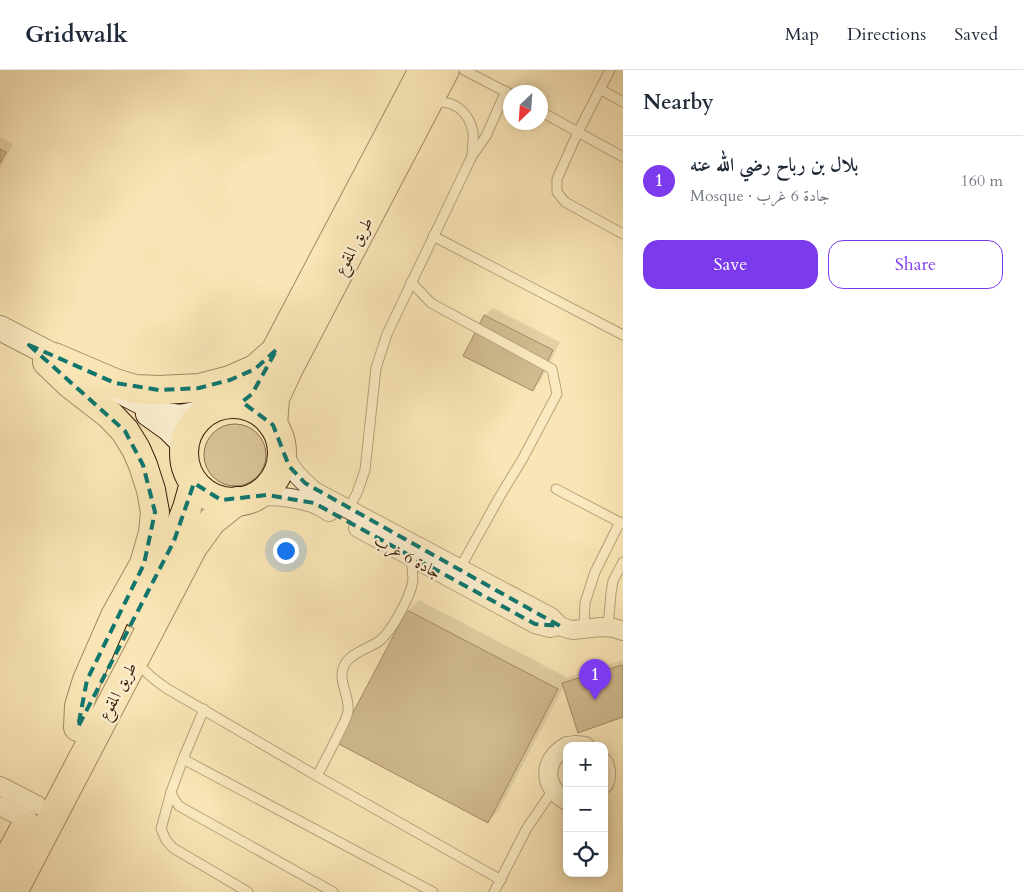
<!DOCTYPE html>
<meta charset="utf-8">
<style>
:root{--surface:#fff;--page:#f2f2f3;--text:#1f2937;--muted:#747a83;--line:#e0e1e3;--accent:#7c3aed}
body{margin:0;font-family:Cardo,Amiri,serif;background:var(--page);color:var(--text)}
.controls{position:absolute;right:15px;bottom:15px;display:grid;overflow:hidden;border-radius:10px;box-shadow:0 2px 12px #0003}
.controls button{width:45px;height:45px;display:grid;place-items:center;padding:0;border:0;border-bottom:1px solid var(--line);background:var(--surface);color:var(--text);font:25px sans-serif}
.compass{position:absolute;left:503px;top:15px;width:45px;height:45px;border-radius:50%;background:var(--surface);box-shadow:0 2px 12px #0003;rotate:205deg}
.you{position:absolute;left:285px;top:480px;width:18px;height:18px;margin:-12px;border:4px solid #fff;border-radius:50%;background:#1a73e8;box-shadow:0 0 0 8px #1a73e833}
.badge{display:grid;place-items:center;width:32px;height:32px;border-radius:50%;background:var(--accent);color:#fff;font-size:16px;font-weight:700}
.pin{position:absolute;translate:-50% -41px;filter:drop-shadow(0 1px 2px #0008)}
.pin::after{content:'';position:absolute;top:26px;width:18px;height:15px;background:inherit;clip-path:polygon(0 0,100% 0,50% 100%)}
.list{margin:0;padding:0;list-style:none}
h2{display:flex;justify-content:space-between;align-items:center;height:65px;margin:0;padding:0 20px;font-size:21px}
h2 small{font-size:16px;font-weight:400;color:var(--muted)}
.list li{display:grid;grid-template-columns:32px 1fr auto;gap:15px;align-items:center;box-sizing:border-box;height:90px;padding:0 20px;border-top:1px solid var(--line)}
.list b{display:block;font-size:19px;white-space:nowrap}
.list p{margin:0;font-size:16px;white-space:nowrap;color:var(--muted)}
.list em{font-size:16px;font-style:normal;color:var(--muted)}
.actions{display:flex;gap:10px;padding:15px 20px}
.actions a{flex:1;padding:11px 0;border:1px solid var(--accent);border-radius:15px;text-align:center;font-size:18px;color:var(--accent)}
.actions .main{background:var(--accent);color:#fff}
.icon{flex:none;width:28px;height:28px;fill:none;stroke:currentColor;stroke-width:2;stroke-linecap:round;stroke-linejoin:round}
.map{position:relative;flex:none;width:623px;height:822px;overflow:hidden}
header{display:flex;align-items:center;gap:30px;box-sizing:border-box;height:70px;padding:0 25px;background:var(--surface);border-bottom:1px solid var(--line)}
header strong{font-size:24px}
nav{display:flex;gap:28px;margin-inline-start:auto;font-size:18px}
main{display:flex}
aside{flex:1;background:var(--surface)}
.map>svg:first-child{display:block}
.green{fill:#d9c398;stroke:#8a7050}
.shadow{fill:#0003}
.building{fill:#9d8562;stroke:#3a1e08}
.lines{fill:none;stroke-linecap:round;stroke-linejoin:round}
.lane-casing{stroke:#6a5033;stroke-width:11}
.street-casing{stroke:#6a5033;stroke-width:20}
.secondary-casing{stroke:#3a1e08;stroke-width:26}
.primary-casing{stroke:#3a1e08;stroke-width:30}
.lane{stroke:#fbeecf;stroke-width:9}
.street{stroke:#fbeecf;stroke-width:18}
.secondary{stroke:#fbeecf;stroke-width:24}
.primary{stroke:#f9e5b5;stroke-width:28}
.marked{fill:none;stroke:#0f766e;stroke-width:4;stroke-dasharray:10 6;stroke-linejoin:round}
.labels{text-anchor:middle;stroke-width:4.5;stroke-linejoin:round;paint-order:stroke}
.street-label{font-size:16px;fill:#3a1e08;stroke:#fbeecf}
</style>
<header>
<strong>Gridwalk</strong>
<nav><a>Map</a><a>Directions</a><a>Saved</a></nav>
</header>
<main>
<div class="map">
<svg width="623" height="822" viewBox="0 0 623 822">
<rect width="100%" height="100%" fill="#f9e5b5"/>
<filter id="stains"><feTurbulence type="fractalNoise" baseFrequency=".004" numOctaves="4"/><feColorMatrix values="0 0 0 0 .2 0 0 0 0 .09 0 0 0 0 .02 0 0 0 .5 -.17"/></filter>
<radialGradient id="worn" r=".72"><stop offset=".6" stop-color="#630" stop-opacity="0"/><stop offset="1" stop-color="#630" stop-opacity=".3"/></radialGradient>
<circle class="green" cx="235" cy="385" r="31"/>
<g class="shadow">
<path d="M0 67 13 74 0 98Z"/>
<path d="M493 238 560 272 540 312 532 319 465 285 485 245Z"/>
<path d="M419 530 568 608 571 606 623 590V646L564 616 499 740 488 751 408 541Z"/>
</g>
<g class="building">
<path d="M0 79 6 82 0 93Z"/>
<path d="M484 245 553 280 533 321 463 286Z"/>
<path d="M407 540 558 619 488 753 337 673Z"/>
<path d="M622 595 623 599V647L578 663 562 613Z"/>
</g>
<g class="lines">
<defs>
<g id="lane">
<path d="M464 0 510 24"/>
<path d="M610 0 578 62 557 109V122L565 132 623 164"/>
<path d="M600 19 623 32"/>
<path d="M433 33C454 29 469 42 473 62 474 69 472 78 472 85"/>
<path d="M540 41 623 87"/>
<path d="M433 166 623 265"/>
<path d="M411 212 431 233 552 299 557 324 522 390 500 426 460 498"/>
<path d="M556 419 623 454"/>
<path d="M348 440 357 423 365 400 376 298 387 264 472 86 486 66 506 21"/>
<path d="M608 557 611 523 613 511 623 492"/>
<path d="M584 558 585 533 595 502 620 452"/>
<path d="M138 592C145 603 155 610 166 618L317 706 501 810"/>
<path d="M204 639 183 689 171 722 174 729 179 736 333 822"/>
<path d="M183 689 433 822"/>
<path d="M317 706C324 693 331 679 338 665 341 658 347 649 348 641 350 626 337 610 344 596 349 584 367 579 378 572 391 563 411 526 413 510 413 502 412 495 410 487"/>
<path d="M171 722 161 759 166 770 173 778 248 822"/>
<path d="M494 822 527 758 553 720"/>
</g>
<g id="street">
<path d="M282 378C289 398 299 408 314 421L551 547 560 556 568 559 573 560 601 557 614 558 623 561"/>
<path d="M253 427C272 425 293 427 312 433 318 435 324 439 329 442"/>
<path d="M358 458 535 554 550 558 560 556"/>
<path d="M567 676C542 690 542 717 567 731"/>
<path d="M569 676 575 675 585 676"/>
<path d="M604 693C607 701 607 707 604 714"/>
<path d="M0 716 37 735"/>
<path d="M0 736 29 751"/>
</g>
<g id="secondary">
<path d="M0 258 69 294"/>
<path d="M114 318 166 345 180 347 205 342"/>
<path d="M148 344 169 359 182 372 183 381"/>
</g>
<g id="primary">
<path d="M54 287 115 313 135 319 159 320 199 318 230 310 255 299 271 285"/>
<path d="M47 292 70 314 110 345 125 361 136 379 143 395 151 420 155 442 153 463 144 494 115 546 87 610 79 636 78 657"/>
<path d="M239 334 252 324 259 312 423 0"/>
<circle cx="233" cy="383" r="49"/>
<path d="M273 355 275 328 289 298 445 0"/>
<path d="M137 544 174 471 187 438 194 413"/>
<path d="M0 804 25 757"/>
<path d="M13 822 193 477 212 451 237 431"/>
</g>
</defs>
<use href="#lane" class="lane-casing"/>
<use href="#street" class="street-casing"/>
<use href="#secondary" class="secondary-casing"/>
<use href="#primary" class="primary-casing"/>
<use href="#lane" class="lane"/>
<use href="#street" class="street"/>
<use href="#secondary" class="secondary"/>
<use href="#primary" class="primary"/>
</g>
<path d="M0 0H623V822H0ZM29 275 115 313 159 320 199 318 230 310 255 299 277 279 252 324 242 332 273 355 289 396 305 413 560 556 535 554 314 433 267 425 221 430 194 413 174 471 78 657 87 610 144 494 155 442 143 395 125 361Z" fill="#f9e5b5" fill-opacity=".55" fill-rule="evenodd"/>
<path class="marked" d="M29 275 115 313 159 320 199 318 230 310 255 299 277 279 252 324 242 332 273 355 289 396 305 413 560 556 535 554 314 433 267 425 221 430 194 413 174 471 78 657 87 610 144 494 155 442 143 395 125 361Z"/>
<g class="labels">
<g class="street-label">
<text transform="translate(353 176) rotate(-62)" y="6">طريق المقوع</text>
<text transform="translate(408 486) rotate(29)" y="6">جادة 6 غرب</text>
<text transform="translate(117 621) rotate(-62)" y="6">طريق المقوع</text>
</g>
</g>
<rect width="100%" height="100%" filter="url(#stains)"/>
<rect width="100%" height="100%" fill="url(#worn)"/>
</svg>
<div class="controls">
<button>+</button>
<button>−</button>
<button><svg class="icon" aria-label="locate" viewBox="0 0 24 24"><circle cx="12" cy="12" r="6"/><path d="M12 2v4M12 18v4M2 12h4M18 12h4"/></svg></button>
</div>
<svg class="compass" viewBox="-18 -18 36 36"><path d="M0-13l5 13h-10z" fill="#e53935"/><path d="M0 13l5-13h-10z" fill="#747a83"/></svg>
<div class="you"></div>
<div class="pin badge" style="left:595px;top:630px">1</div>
</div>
<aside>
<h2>Nearby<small></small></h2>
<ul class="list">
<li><span class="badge">1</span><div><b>بلال بن رباح رضي الله عنه</b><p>Mosque · جادة 6 غرب</p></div><em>160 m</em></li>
</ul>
<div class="actions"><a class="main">Save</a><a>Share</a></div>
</aside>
</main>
